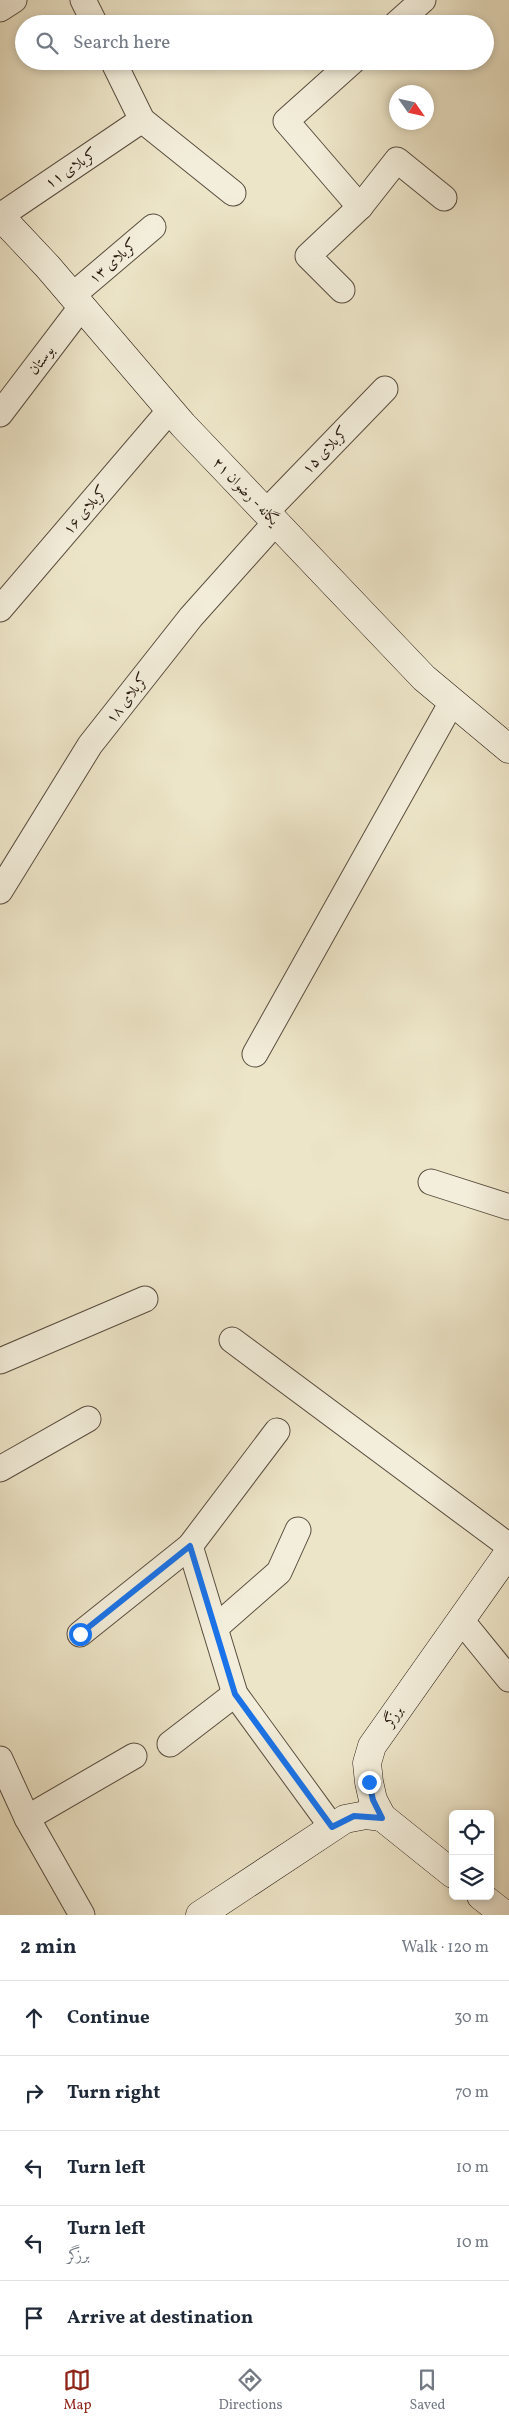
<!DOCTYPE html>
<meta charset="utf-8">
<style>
:root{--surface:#fff;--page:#f6f6f7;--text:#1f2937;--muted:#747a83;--line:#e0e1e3;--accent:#8f2418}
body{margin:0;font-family:Vollkorn,Amiri,serif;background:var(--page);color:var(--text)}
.controls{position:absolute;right:15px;bottom:15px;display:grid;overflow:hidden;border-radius:8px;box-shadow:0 2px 8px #0003}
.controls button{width:45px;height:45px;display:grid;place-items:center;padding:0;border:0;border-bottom:1px solid var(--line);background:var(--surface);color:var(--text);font:25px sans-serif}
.compass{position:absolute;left:389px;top:85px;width:45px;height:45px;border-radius:50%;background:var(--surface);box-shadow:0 2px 8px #0003;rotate:124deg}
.stop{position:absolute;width:15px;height:15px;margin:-11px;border:4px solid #1a73e8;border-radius:50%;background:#fff}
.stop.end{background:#1a73e8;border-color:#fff;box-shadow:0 1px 5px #0008}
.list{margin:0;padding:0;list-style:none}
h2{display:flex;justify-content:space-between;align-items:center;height:65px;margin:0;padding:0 20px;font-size:21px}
h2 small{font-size:16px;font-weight:400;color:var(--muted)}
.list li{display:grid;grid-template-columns:32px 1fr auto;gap:15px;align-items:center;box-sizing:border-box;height:75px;padding:0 20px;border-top:1px solid var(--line)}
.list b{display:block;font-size:19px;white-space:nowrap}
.list p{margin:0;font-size:16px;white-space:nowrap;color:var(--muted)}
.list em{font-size:16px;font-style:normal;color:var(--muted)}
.icon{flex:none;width:28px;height:28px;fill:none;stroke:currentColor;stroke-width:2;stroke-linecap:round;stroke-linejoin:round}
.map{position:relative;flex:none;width:509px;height:1915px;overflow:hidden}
.search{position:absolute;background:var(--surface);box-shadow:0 2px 8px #0003;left:15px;right:15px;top:15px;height:55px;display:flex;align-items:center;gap:12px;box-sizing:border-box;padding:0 18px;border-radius:28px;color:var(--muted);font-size:19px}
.sheet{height:440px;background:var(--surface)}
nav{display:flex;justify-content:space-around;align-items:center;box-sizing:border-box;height:70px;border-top:1px solid var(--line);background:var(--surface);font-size:14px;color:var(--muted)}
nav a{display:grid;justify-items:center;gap:2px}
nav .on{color:var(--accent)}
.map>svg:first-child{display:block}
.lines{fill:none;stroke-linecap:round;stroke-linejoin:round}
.street-casing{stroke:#594d3f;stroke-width:27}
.secondary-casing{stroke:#281a11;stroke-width:29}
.street{stroke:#f3eedb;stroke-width:25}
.secondary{stroke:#f3eedb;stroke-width:28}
.route{stroke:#1a73e8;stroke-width:6}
.labels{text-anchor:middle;stroke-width:5;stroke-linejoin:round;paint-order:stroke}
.street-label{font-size:15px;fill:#281a11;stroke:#f3eedb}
</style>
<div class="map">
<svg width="509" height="1915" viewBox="0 0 509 1915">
<rect width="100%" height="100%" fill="#ede5c8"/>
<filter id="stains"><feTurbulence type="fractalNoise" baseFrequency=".004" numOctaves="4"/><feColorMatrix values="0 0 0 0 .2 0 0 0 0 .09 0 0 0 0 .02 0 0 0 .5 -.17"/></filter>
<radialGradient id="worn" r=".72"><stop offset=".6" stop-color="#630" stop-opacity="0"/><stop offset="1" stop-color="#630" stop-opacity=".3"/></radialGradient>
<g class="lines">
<defs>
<g id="street">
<path d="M83 0 95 24"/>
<path d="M0 9 14 0"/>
<path d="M396 24 423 0"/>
<path d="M113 61 142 120 233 193"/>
<path d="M353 61 286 121 360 207"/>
<path d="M0 216 142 120"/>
<path d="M342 290 308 256 360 207 397 160 444 198"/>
<path d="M73 295 153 227"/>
<path d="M0 414 82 306"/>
<path d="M266 512 385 389"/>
<path d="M0 609 170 410"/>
<path d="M0 891 90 745 191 617 276 522"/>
<path d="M255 1054 452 702"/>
<path d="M431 1182 509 1207"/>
<path d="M232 1340 509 1546"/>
<path d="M0 1361 145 1299"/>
<path d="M0 1469 88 1419"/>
<path d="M190 1546 235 1694 332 1827"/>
<path d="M461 1620 509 1679"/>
<path d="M215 1628 279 1572 298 1530"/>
<path d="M80 1634 190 1546 277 1431"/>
<path d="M170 1744 235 1694"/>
<path d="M0 1759 27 1818 82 1915"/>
<path d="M27 1818 134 1756"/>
</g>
<g id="secondary">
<path d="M0 216 48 267 183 425 424 678 509 749"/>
<path d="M453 1874 382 1817 373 1800 369 1782 367 1763 372 1746 509 1552"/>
<path d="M481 1896 505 1915"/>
<path d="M200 1915 345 1819 366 1815 382 1817"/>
</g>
</defs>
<use href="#street" class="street-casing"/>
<use href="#secondary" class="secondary-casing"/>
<use href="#street" class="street"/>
<use href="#secondary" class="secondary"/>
</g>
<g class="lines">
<path class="route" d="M80 1634 190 1546 235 1694 332 1827 354 1816 382 1818 373 1800 369 1782"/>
</g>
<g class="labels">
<g class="street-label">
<text transform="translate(71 168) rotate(-34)" y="5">کربلای ۱۱</text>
<text transform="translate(113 261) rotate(-41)" y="5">کربلای ۱۳</text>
<text transform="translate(41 360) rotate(-53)" y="5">بوستان</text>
<text transform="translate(325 450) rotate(-46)" y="5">کربلای ۱۵</text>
<text transform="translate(246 491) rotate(46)" y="5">یگانه - رضوان ۲۱</text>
<text transform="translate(85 510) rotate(-49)" y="5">کربلای ۱۶</text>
<text transform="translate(127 698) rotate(-52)" y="5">کربلای ۱۸</text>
<text transform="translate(393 1716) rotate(-55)" y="5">برزگر</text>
</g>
</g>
<rect width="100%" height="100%" filter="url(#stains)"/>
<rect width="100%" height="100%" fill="url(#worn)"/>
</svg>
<div class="controls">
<button><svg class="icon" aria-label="locate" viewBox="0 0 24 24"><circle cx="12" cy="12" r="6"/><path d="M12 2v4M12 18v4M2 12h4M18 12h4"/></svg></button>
<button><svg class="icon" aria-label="layers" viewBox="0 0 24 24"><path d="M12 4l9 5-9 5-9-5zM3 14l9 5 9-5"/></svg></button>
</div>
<svg class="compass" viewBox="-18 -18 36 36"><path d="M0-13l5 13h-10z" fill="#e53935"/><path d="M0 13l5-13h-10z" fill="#747a83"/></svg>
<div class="stop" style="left:80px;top:1634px"></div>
<div class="stop end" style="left:369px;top:1782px"></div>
<div class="search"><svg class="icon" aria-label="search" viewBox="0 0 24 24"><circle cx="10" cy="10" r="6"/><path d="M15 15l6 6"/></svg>Search here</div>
</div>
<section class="sheet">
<h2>2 min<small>Walk · 120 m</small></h2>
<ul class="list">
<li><svg class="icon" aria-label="ahead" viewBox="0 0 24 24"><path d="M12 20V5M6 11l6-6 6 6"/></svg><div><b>Continue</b></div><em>30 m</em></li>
<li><svg class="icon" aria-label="right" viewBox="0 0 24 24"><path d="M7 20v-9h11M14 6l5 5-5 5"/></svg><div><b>Turn right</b></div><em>70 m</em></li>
<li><svg class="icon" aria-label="left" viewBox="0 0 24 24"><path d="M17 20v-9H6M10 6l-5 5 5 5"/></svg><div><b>Turn left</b></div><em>10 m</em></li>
<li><svg class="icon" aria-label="left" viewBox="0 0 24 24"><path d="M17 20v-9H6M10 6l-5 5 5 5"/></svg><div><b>Turn left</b><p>برزگر</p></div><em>10 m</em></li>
<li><svg class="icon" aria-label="arrive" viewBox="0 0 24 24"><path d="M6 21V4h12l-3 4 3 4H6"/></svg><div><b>Arrive at destination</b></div></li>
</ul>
</section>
<nav>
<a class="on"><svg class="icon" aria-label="map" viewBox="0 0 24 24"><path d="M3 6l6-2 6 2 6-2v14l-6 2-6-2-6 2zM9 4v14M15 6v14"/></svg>Map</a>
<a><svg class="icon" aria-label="directions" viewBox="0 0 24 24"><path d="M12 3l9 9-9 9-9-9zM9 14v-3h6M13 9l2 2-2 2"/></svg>Directions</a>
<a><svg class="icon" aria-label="saved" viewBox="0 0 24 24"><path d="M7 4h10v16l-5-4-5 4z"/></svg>Saved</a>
</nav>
